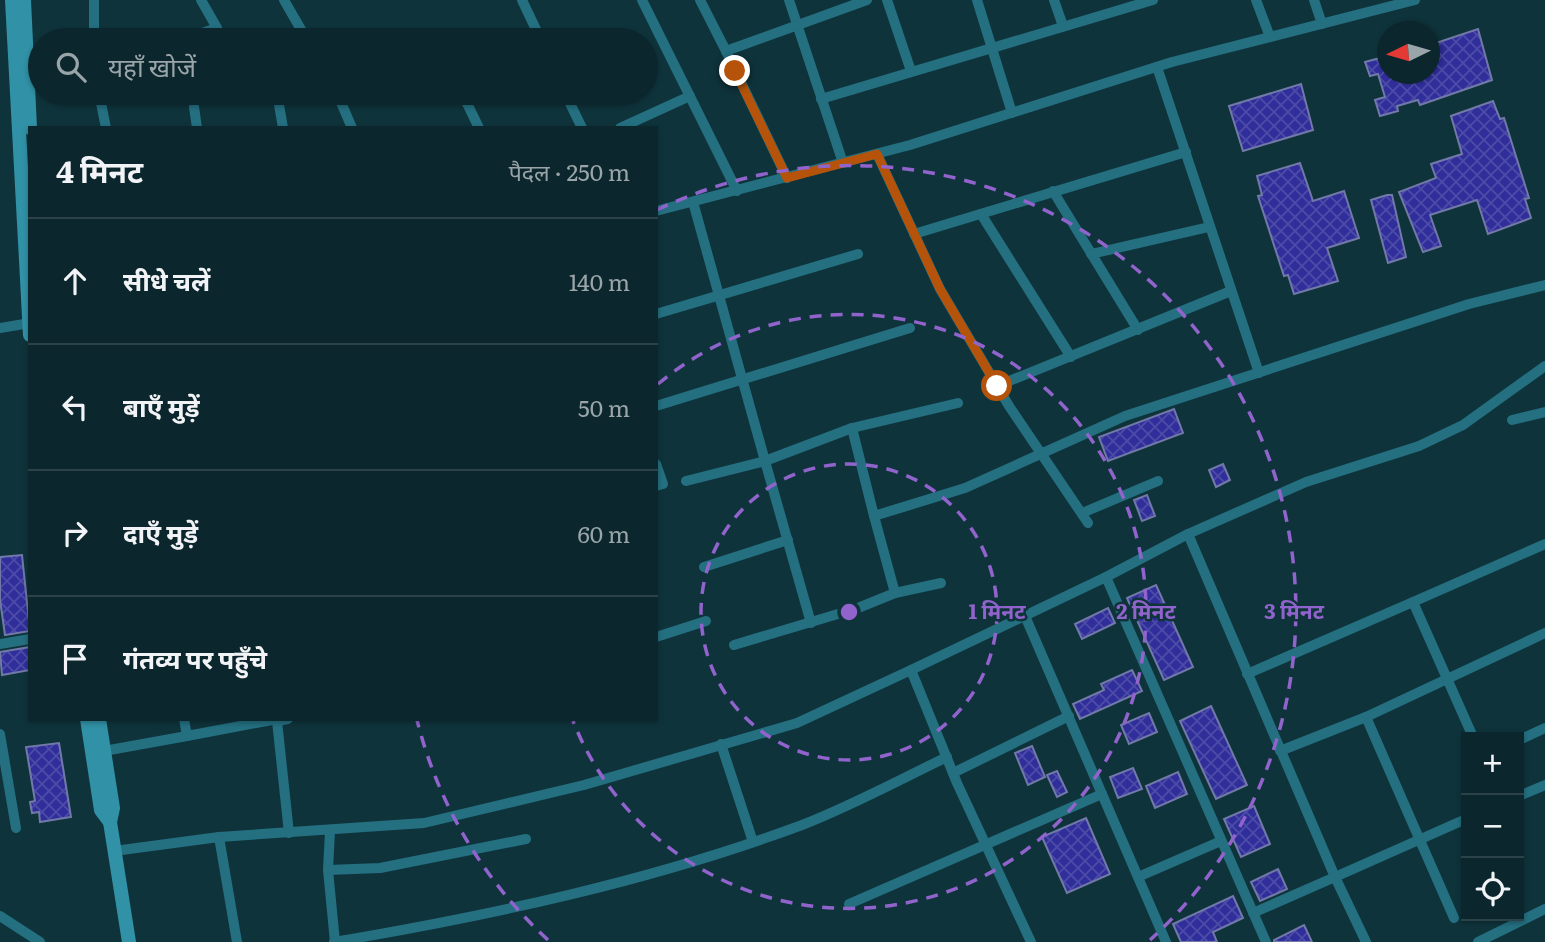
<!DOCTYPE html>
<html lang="hi">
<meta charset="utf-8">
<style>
:root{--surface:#0b262c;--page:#193238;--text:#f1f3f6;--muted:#9aa5a9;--line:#2b4348}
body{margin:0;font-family:Literata,"Noto Sans Devanagari",serif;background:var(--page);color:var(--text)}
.controls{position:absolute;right:21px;bottom:21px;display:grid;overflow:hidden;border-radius:0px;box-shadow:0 2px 5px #0004}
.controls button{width:63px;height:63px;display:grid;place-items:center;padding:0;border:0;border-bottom:2px solid var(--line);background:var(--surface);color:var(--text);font:35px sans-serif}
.compass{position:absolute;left:1377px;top:21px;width:63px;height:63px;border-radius:50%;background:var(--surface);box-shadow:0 2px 5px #0004;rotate:265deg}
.stop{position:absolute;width:21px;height:21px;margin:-16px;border:5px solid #b45309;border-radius:50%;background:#fff}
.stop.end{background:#b45309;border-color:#fff;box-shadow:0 2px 7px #0008}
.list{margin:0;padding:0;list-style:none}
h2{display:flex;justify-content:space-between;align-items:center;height:91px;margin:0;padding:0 28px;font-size:30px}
h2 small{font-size:23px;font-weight:400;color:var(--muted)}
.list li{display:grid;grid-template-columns:46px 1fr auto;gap:21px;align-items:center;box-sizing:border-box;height:126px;padding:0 28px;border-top:2px solid var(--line)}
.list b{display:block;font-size:26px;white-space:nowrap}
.list em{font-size:23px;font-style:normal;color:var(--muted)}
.icon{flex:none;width:38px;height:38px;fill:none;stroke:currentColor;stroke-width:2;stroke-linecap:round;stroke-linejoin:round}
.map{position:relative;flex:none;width:1545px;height:942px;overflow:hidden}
.search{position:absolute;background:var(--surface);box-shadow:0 2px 5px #0004;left:28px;top:28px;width:630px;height:77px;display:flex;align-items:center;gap:18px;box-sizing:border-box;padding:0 24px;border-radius:38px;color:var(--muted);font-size:26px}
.panel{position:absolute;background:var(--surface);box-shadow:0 2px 5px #0004;left:28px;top:126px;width:630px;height:595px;border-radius:0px}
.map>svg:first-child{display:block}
.building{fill:url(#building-cross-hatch);stroke:#7179a8;stroke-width:2}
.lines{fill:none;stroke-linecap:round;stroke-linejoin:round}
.minor{stroke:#246f80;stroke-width:10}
.secondary{stroke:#3191a6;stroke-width:14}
.route{stroke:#b45309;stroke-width:9}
.ring{fill:none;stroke:#9163cc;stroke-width:3.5;stroke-dasharray:12 9}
.centre{fill:#9163cc;stroke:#0f333b;stroke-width:3.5}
.ring-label{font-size:21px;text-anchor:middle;font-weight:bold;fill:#9163cc;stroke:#0f333b;stroke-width:5;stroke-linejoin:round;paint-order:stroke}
</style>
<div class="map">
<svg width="1545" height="942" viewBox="0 0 1545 942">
<defs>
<pattern id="building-cross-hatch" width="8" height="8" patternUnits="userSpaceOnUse" patternTransform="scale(1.75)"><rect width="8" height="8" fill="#302e9a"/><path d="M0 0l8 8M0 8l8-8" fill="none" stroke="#4c4ca8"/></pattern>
</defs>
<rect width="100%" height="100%" fill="#0f333b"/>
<g class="building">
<path d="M1478 29 1492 80 1420 105 1418 100 1397 106 1398 111 1380 116 1375 100 1385 97 1378 74 1370 76 1365 62 1380 58 1381 64 1388 62V74H1430V45Z"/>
<path d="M1301 84 1313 130 1243 151 1229 106Z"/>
<path d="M1493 101 1500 119 1504 118 1529 198 1525 199 1531 218 1488 234 1477 200 1430 215 1441 246 1423 252 1399 192 1436 178 1431 164 1462 154 1451 116Z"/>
<path d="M1300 163 1313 201 1344 191 1359 238 1327 248 1338 281 1294 294 1288 275 1284 276 1258 196 1262 195 1257 176Z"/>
<path d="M1387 195H1392L1406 257 1388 263 1371 200Z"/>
<path d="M1174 409 1183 433 1108 461 1099 437Z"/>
<path d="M1223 464 1230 480 1216 487 1209 470Z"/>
<path d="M1147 495 1155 516 1142 521 1134 500Z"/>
<path d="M22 555 30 631 5 635 0 600V557Z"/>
<path d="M1156 585 1193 667 1164 680 1127 598Z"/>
<path d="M1108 608 1115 623 1082 639 1075 624Z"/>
<path d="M30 647V670L2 675 0 652Z"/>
<path d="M1132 670 1142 691 1080 719 1073 704 1104 690 1101 684Z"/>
<path d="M1211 706 1247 785 1216 799 1180 721Z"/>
<path d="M1149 713 1157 732 1129 744 1121 725Z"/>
<path d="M59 743 71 817 40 822 39 812 32 813 30 802 35 801 26 747Z"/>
<path d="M1032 746 1045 777 1028 785 1015 753Z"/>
<path d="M1133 768 1142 789 1118 798 1110 777Z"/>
<path d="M1057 771 1067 792 1057 797 1047 775Z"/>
<path d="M1178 772 1187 794 1155 808 1146 786Z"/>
<path d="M1254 806 1270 844 1241 857 1224 819Z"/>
<path d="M1086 818 1110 874 1067 893 1042 837Z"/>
<path d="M1278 869 1287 889 1260 901 1251 882Z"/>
<path d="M1233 896 1243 918 1213 932 1217 942H1181L1173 924Z"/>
<path d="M1304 925 1312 942H1274V940Z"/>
</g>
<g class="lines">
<g class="minor">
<path d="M94 0V40"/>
<path d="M284 0 307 40"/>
<path d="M522 0 541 40"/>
<path d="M642 0 737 191"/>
<path d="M700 0 726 51"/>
<path d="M789 0 843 163"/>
<path d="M887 0 911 71"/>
<path d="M977 0 1012 113"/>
<path d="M1054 0 1063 26"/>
<path d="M1256 0 1270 37"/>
<path d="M1314 0 1322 24"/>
<path d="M181 40 217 28 201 0"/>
<path d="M1157 67 1259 373"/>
<path d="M28 76 40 75"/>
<path d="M99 93 106 128"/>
<path d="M277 93 283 128"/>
<path d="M337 93 352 128"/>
<path d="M462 93 479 128"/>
<path d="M565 93 582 128"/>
<path d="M821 99 1153 0"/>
<path d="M194 107 197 128"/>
<path d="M620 128 690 96"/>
<path d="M877 154 940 289 1009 406 1088 523"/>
<path d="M787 178 726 51 867 0"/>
<path d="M1053 191 1138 330"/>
<path d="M693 202 765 461 852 428 958 403"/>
<path d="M656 211 910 145 1172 62 1415 0"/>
<path d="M981 214 1071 357"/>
<path d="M914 234 1186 152"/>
<path d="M1091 254 1209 227"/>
<path d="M656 314 858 254"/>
<path d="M0 328 30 323"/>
<path d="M997 386 1231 291"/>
<path d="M656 406 910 328"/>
<path d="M1512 420 1545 412"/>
<path d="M852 428 874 516 965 488 1125 416 1469 304 1545 285"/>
<path d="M656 464 663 484 656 486"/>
<path d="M686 481 765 461 811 623"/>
<path d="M1082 513 1158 481"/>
<path d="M874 516 895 593 941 583"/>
<path d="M1188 534 1335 877 1466 819"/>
<path d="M704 567 788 540"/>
<path d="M1106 577 1188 534 1306 482 1419 446 1463 425 1545 366"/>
<path d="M1025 616 1166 942"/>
<path d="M656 637 706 621"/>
<path d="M0 644 30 639"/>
<path d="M734 645 858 608 895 593"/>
<path d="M1247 674 1413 602"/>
<path d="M1366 717 1545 633"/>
<path d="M184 719 187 736 277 719"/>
<path d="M288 719 277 721 289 833"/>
<path d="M0 734 16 828"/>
<path d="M1473 737 1413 602 1545 544"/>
<path d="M1519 740 1545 728"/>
<path d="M721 744 753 842"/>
<path d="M104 751 187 736"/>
<path d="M1280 751 1366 717 1454 918"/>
<path d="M953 773 1069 716"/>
<path d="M1519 796 1545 785"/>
<path d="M330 831 328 870 335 942"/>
<path d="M219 837 424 823 584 785 797 723 911 670"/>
<path d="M114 851 219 837 237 942"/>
<path d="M328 870 380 868 526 839"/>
<path d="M1138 877 1221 841"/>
<path d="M849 904 1102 794"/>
<path d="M1253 913 1335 877 1366 942"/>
<path d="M0 916 40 942"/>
<path d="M334 942C492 915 652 881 802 825 851 806 899 780 947 757"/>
<path d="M1031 942 957 783 911 670 1106 577 1266 942"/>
<path d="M1478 942 1545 909"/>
</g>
<g class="secondary">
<path d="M12 0 30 335"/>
<path d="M24 0 30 128"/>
<path d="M87 719 101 810 110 822"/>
<path d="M99 719 113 808 110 822 129 942"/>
</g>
</g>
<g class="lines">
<path class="route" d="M735 71 787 178 877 154 940 289 997 386"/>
</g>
<g class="ring">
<circle cx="849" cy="612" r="148"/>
<path d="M658 384A297 297 0 1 1 573 721"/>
<path d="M548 940A445 445 0 0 1 417 720M657 210A445 445 0 0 1 1150 940"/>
</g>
<circle cx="849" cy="612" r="10" class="centre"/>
<g class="ring-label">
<text x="997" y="619">1 मिनट</text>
<text x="1146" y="619">2 मिनट</text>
<text x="1294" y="619">3 मिनट</text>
</g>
</svg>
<div class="controls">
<button>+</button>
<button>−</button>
<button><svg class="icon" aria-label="locate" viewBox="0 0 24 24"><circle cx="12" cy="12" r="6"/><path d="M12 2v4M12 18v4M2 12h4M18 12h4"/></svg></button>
</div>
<svg class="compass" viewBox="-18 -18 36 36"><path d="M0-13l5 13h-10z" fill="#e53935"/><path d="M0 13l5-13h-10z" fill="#9aa5a9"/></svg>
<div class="stop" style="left:997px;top:386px"></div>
<div class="stop end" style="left:735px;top:71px"></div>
<div class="search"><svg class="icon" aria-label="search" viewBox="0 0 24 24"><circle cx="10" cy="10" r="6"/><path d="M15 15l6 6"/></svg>यहाँ खोजें</div>
<section class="panel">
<h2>4 मिनट<small>पैदल · 250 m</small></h2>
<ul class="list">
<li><svg class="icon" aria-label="ahead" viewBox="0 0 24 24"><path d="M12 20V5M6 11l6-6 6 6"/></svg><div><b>सीधे चलें</b></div><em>140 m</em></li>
<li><svg class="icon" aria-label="left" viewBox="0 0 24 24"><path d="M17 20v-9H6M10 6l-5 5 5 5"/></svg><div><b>बाएँ मुड़ें</b></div><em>50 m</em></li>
<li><svg class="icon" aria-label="right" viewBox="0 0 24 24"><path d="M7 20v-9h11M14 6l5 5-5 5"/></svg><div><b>दाएँ मुड़ें</b></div><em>60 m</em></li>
<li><svg class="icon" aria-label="arrive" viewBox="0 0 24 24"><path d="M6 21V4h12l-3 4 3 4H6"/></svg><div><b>गंतव्य पर पहुँचे</b></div></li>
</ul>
</section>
</div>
